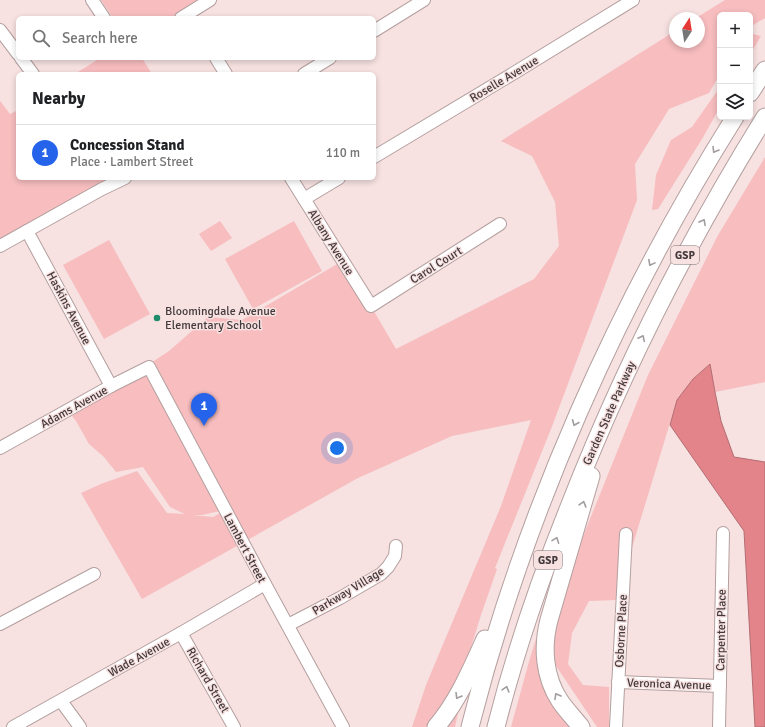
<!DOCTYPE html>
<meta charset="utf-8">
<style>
:root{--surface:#fff;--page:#f2f2f2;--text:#202124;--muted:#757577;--line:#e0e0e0;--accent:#2563eb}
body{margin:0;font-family:Signika,sans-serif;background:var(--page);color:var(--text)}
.controls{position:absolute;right:12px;top:12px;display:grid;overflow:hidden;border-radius:6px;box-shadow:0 2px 6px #0003}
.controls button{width:36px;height:36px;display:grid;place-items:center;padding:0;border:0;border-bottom:1px solid var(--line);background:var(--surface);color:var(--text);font:20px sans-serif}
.compass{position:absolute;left:669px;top:12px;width:36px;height:36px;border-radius:50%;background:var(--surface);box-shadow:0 2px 6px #0003;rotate:12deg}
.you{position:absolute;left:337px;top:448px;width:14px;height:14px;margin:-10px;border:3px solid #fff;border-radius:50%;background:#1a73e8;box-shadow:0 0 0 6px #1a73e833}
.badge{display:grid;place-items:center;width:26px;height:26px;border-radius:50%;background:var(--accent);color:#fff;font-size:13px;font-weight:700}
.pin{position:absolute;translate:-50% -33px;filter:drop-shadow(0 1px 2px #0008)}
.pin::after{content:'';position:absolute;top:21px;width:14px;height:12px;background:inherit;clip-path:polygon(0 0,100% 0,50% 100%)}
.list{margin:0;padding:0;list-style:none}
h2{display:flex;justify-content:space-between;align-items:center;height:52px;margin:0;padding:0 16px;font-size:17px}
h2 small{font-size:13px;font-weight:400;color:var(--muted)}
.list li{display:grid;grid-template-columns:26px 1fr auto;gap:12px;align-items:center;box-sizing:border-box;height:56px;padding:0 16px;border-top:1px solid var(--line)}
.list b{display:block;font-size:15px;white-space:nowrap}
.list p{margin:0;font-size:13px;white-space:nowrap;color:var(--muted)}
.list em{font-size:13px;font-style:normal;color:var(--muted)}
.icon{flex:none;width:22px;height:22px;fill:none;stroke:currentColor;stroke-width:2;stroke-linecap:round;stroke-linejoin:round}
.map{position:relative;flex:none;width:765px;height:727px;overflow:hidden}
.search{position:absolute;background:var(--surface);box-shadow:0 2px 6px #0003;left:16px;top:16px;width:360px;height:44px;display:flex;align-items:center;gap:10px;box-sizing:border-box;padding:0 14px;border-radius:6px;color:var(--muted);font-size:15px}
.panel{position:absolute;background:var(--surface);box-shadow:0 2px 6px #0003;left:16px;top:72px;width:360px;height:108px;border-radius:6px}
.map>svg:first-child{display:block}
.green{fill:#f7bdbf;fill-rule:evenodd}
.water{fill:#e28489;stroke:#b26e72}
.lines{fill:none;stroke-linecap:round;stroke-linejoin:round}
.minor-casing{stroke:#b49f9f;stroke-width:14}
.highway-casing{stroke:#b49f9f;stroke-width:19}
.minor{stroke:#fff;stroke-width:12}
.highway{stroke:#fff;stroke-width:17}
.oneway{stroke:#a19c9d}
.poi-dot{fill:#1e8b6a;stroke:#f7e1e1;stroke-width:1.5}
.labels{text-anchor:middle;stroke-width:3;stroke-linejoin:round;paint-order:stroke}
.shield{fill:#f7e1e1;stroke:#796c6d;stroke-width:1}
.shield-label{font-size:11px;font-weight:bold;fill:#433a3b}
.street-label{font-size:12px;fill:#433a3b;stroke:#f7e1e1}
.poi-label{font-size:12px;fill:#433a3b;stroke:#f7e1e1;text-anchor:start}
</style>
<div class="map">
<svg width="765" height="727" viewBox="0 0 765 727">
<rect width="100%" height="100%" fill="#f7e1e1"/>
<g class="green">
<path d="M101 0H203L175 18H113Z"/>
<path d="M725 0H765V18L750 27V15H720V74L709 93 669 109 635 164 637 200 551 429 495 568 497 569 481 615 467 660 450 693 435 717 426 727H412L426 685 501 506 531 420 452 436 358 478 142 599 81 493 101 484 137 471 167 513 185 514 170 507 143 467 116 472 104 457 89 444 76 421 72 416 169 351 208 317 242 320 344 260 396 349 534 279 559 246 555 202 532 156 501 141 675 31V42H699V18H696ZM224 511 213 517 192 515H202L215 512Z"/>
<path d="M753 34 761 36 750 55V40Z"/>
<path d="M100 58H142L152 74H75Z"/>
<path d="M720 87V107L702 139 658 209 652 210 656 175 671 140 692 127Z"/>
<path d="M0 101 10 114 18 110V178H122L0 250Z"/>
<path d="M765 157V382L715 392 710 364 693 379 677 400 616 600 589 601 572 633 568 664 583 685 609 687V727H597L552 660 559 596 648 375 717 237Z"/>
<path d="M220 221 232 238 211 251 199 234Z"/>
<path d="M294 221 322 271 253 309 225 259Z"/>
<path d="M109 240 150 314 104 339 63 265Z"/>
<path d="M536 639 539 641 540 666 538 667 542 681 573 727H511L530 658Z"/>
<path d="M459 708 455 727H442Z"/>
</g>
<path class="water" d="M710 364 715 392 721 421 734 457 765 462V727H755L744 531 670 425 677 400 693 379Z"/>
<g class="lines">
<defs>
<g id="minor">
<path d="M92 0 104 18"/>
<path d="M181 18 210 0"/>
<path d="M0 30 18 54"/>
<path d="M374 31 424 0"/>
<path d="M21 58 33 74"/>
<path d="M216 58 226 74"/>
<path d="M304 74 330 58"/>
<path d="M374 157 514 73 633 0"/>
<path d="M291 178 371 306 500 224"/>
<path d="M304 199 339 178"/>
<path d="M27 231 111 386"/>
<path d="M0 246 102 189 125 178"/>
<path d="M0 448 111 386 149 367 265 584 343 727"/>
<path d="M0 624 94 574"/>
<path d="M288 625 340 598 381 574 388 567 395 556 396 546"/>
<path d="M181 633 234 727"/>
<path d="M618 682 720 686"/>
<path d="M61 701 80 727"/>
<path d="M13 727 181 633 265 584"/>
<path d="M616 727 626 534"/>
<path d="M719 727 723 533"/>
</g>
<g id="highway">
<path d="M750 93 765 70"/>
<path d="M436 727C458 701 471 670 485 639"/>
<path d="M470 727C524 514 618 303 735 117"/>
<path d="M496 727C515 652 540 579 569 507 622 371 688 241 765 117"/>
<path d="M581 727C574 718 566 710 560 701 544 677 542 647 549 620L591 476"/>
</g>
</defs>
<use href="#minor" class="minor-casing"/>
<use href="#highway" class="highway-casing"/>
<use href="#minor" class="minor"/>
<use href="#highway" class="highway"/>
</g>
<defs><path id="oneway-chevron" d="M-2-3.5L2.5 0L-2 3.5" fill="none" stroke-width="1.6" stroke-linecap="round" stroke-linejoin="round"/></defs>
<g class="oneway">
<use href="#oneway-chevron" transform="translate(715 150) rotate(121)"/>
<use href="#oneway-chevron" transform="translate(703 222) rotate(-61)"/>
<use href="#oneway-chevron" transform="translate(651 263) rotate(118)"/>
<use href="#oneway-chevron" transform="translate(642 338) rotate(-64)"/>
<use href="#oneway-chevron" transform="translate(575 423) rotate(113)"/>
<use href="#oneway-chevron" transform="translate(583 504) rotate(-74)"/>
<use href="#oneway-chevron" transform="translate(556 540) rotate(-69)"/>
<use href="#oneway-chevron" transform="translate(506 689) rotate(-74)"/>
<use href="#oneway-chevron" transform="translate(458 696) rotate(121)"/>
<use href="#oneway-chevron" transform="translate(557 696) rotate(-120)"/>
</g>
<circle class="poi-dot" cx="157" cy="318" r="4"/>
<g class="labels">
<g class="shield">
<rect x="671" y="246" width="28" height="18" rx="3"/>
<rect x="534" y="551" width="28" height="18" rx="3"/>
</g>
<g class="shield-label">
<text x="685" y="259">GSP</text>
<text x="548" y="564">GSP</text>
</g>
<g class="street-label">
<text transform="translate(504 79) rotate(-31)" y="4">Roselle Avenue</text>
<text transform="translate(331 242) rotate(58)" y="4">Albany Avenue</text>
<text transform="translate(436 265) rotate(-32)" y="4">Carol Court</text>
<text transform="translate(69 308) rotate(62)" y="4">Haskins Avenue</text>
<text transform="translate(74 407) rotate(-29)" y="4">Adams Avenue</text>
<text transform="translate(609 413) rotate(-66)" y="4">Garden State Parkway</text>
<text transform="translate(245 548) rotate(62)" y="4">Lambert Street</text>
<text transform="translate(348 591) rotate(-31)" y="4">Parkway Village</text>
<text transform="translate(721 630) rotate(-89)" y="4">Carpenter Place</text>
<text transform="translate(621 631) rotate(-87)" y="4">Osborne Place</text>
<text transform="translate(139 657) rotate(-29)" y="4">Wade Avenue</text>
<text transform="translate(208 680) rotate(60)" y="4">Richard Street</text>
<text transform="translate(669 684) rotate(2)" y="4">Veronica Avenue</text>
</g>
<g class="poi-label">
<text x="165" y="315">Bloomingdale Avenue<tspan x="165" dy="14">Elementary School</tspan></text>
</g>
</g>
</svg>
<div class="controls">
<button>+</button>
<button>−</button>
<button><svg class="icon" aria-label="layers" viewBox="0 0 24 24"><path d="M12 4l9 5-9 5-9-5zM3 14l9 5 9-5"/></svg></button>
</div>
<svg class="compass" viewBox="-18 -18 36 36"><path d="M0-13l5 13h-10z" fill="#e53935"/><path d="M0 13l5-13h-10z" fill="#757577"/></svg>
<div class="you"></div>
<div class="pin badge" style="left:204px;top:426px">1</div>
<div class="search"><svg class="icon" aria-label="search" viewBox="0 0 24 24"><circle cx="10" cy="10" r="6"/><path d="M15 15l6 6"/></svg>Search here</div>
<section class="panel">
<h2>Nearby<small></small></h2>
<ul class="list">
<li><span class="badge">1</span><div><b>Concession Stand</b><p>Place · Lambert Street</p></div><em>110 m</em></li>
</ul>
</section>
</div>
